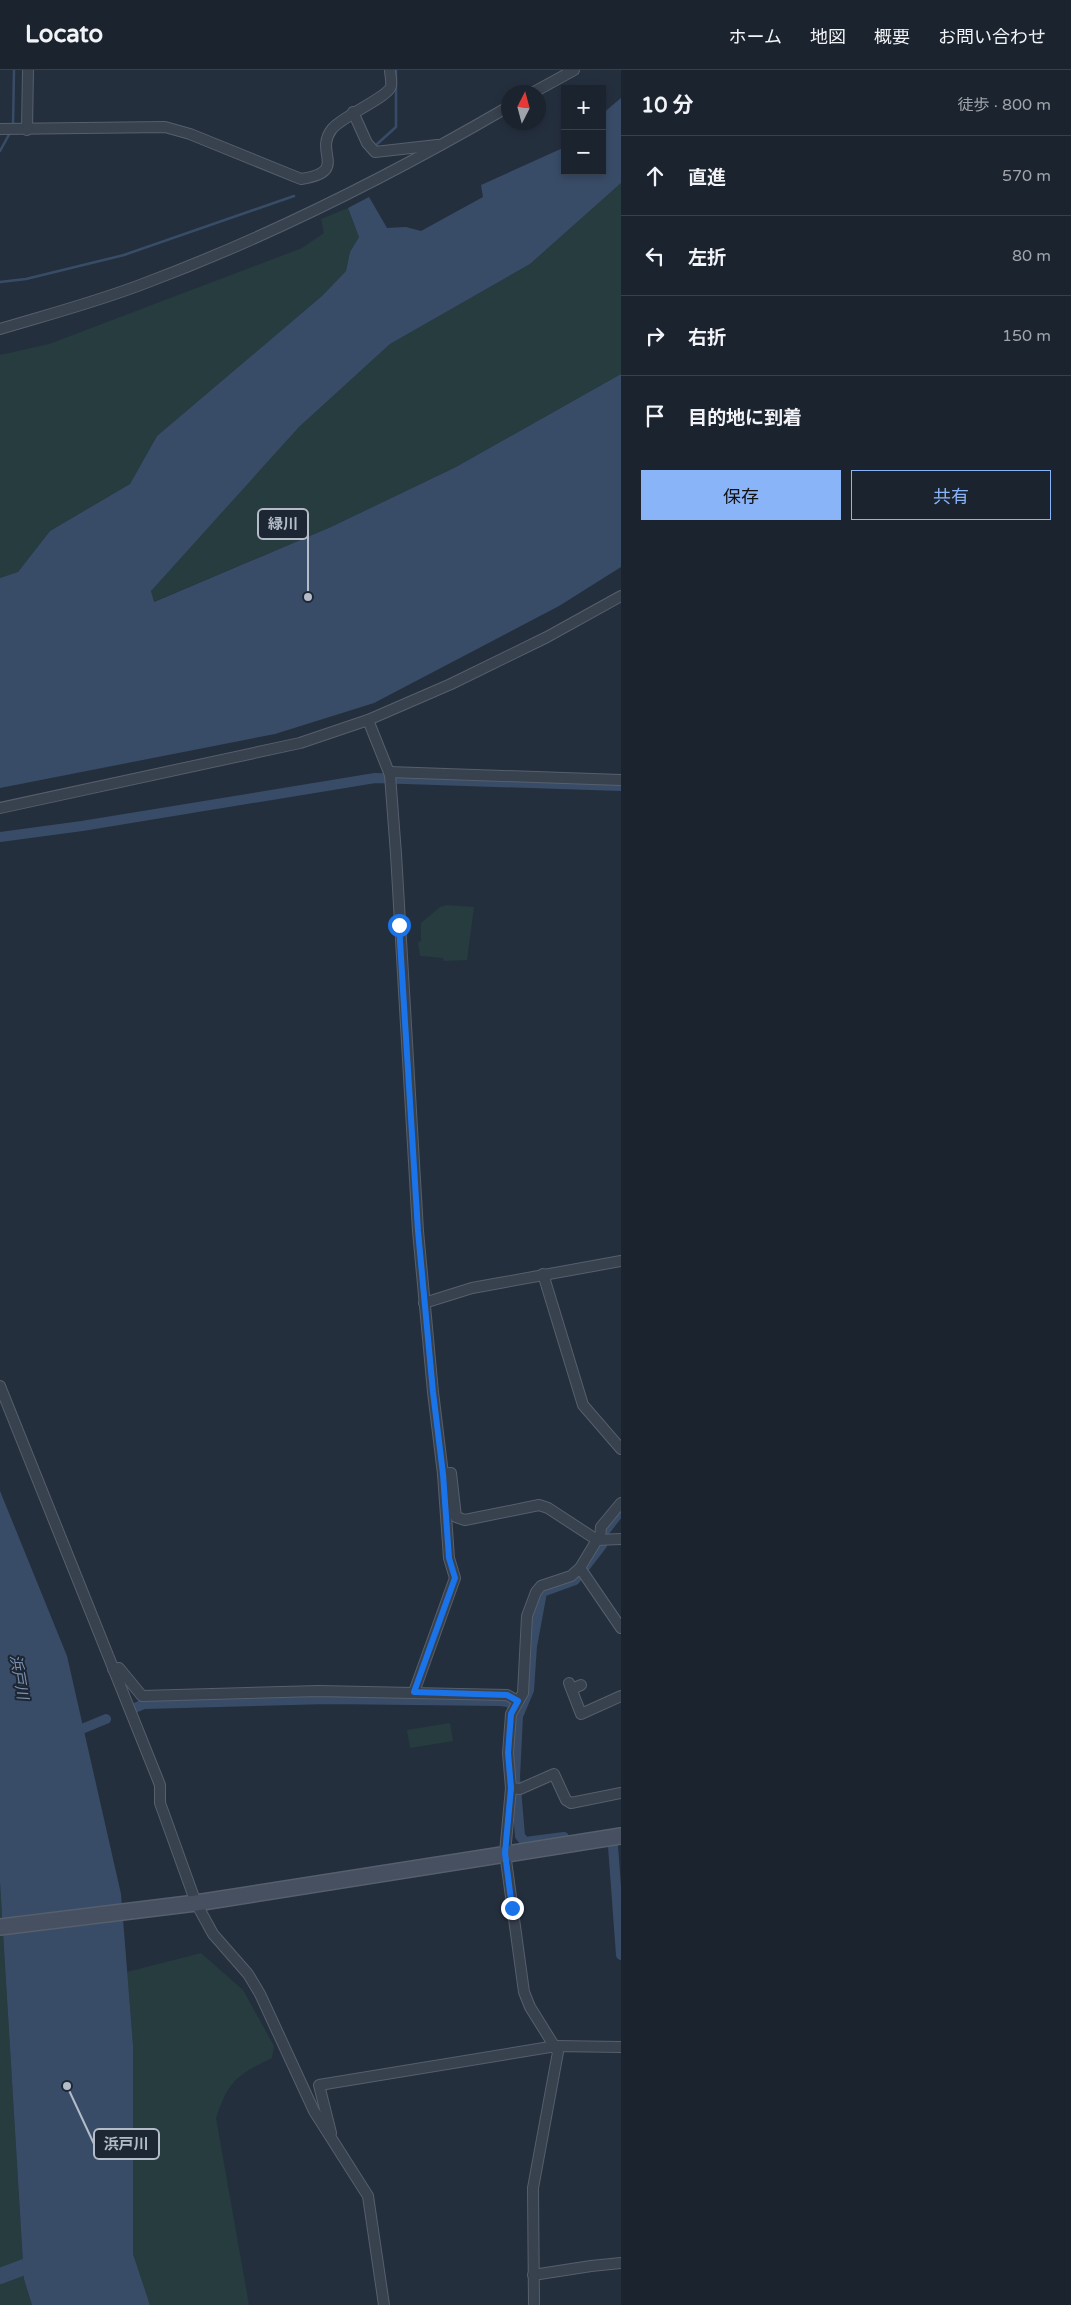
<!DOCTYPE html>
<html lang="ja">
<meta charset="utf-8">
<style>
:root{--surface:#1b232e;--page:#242b36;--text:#f1f3f6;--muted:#a0a4aa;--line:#39404a;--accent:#8ab4f8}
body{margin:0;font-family:"Varela Round","Noto Sans JP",sans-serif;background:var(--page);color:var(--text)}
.controls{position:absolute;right:15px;top:15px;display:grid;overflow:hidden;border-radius:0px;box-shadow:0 2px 8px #0003}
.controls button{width:45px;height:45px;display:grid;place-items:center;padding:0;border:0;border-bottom:1px solid var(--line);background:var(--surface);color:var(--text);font:25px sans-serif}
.compass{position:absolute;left:501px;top:15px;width:45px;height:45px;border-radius:50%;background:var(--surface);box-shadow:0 2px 8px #0003;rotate:6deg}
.stop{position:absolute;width:15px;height:15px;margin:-11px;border:4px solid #1a73e8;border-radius:50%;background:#fff}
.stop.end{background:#1a73e8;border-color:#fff;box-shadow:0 1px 5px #0008}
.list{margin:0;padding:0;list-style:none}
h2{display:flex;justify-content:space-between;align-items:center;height:65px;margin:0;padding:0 20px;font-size:21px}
h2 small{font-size:16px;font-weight:400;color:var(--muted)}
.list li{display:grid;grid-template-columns:32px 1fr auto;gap:15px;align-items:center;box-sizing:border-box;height:80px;padding:0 20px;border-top:1px solid var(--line)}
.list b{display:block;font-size:19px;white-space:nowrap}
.list em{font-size:16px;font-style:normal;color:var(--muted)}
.actions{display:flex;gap:10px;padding:15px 20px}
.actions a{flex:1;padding:11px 0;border:1px solid var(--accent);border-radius:0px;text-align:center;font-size:18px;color:var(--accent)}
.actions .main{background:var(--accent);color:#111}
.icon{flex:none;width:28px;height:28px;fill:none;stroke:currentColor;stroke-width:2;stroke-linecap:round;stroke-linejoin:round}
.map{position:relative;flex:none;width:621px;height:2235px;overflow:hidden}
header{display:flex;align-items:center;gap:30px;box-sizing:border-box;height:70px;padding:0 25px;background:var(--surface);border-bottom:1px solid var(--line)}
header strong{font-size:24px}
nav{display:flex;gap:28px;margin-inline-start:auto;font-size:18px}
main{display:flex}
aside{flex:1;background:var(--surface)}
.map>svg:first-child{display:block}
.green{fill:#263c3f}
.water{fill:#394c67}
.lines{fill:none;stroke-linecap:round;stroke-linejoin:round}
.stream{stroke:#394c67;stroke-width:2.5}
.canal{stroke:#394c67;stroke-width:10}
.river{stroke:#394c67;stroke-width:16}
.street-casing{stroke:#565f6c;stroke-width:12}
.secondary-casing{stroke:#565f6c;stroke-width:18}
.street{stroke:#38414e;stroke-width:10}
.secondary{stroke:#465061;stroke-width:15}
.route{stroke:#1a73e8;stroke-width:6}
.labels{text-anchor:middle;stroke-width:4;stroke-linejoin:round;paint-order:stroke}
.water-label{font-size:15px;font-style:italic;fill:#7c92b1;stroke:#1d2633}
.leader{fill:none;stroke:#b4bcc9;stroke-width:2}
.callout-dot{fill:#b4bcc9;stroke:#1d2633;stroke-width:2}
.callout{fill:#1d2633;stroke:#b4bcc9;stroke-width:2}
.callout-label{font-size:15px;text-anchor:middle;font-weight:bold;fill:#b4bcc9}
</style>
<header>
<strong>Locato</strong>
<nav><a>ホーム</a><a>地図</a><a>概要</a><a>お問い合わせ</a></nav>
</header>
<main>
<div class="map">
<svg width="621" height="2235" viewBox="0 0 621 2235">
<rect width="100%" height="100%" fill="#242f3e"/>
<g class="green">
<path d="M621 113V304L456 397 331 457 153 532 151 520 299 357 390 274 530 194Z"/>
<path d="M348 138 359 167 350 182 346 201 322 226 157 366 130 414 50 461 18 502 0 508V285L49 274 302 178 324 163 321 149Z"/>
<path d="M447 835 474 837 467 890 444 891 443 888 420 886 418 872 421 871V853L440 837Z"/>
<path d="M450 1653 453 1671 410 1678 407 1660Z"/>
<path d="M0 1812 24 2209 32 2235H0Z"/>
<path d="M201 1883 243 1920 274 1976 272 1988C237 2005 229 2010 216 2048L249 2235H150L133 2184V1975L127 1902Z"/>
</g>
<g class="water">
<path d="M621 28V113L530 194 390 274 299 357 151 521 154 532 331 457 456 397 621 304V497L559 536 374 633 275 664 0 718V508L18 502 50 461 130 414 157 366 322 226 346 201 350 182 359 167 348 138 369 127 387 158 406 157 421 161 483 127 481 115 565 77V101H602V44Z"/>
<path d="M0 1421 67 1586 121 1824 133 1975V2184L150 2235H32L24 2209 0 1812Z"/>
</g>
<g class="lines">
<g class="stream">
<path d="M13 56 14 0"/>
<path d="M376 75 396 57V0"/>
<path d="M0 81 11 61"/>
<path d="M0 212 26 209 124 185 294 126"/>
</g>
<g class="canal">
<path d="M0 767 82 756 375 708 621 716"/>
<path d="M605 1461 621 1440"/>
<path d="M137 1637 144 1634 328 1629 500 1631 508 1632 520 1641"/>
<path d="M72 1663 106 1649"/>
<path d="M564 1767 525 1772 520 1766 515 1707 518 1646 529 1620 532 1576 542 1522 575 1510 602 1475"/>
<path d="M613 1776 621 1885"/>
</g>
<path class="river" d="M0 2206 43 2190"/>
<defs>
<g id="street">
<path d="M534 22 574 0"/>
<path d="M353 42 367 73 375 82 437 75"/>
<path d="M0 59 165 57 190 64 301 109C350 101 313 83 332 59 342 46 389 27 391 16 392 11 390 5 390 0"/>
<path d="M27 60 28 0"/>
<path d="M0 259C50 244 100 231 148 212 273 165 393 104 508 37"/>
<path d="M368 650 390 705 396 784 418 1161 433 1322 443 1404 449 1488 455 1508 414 1622"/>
<path d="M389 702 621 710"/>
<path d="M0 738 300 673 368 650 451 614 547 567 621 526"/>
<path d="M543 1204 583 1335 621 1379"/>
<path d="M424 1233 472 1218 621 1191"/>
<path d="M0 1316 160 1715V1733L196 1833 213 1864 248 1904 260 1924 314 2041 368 2126 384 2235"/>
<path d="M443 1404 451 1403 456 1447 465 1450 539 1435 548 1438 597 1470"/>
<path d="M600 1469 601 1457 621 1433"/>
<path d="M580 1498 621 1558"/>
<path d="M113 1599 119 1598 142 1626 319 1621 507 1625 518 1631"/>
<path d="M569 1613 581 1644 621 1626"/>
<path d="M572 1619 581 1615"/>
<path d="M511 1718 520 1719 554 1704 566 1730 571 1733 621 1723"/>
<path d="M331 2063 319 2015 556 1976 621 1977"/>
<path d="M533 2205 591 2196 621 2193"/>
<path d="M534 2235 533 2118 558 1982 530 1937 524 1922 505 1783 511 1718 508 1683 511 1644 523 1623 527 1546 536 1522 541 1516 571 1506 580 1498 597 1470 621 1469"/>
</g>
<path id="secondary" d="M0 1857 196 1833 621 1766"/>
</defs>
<use href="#street" class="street-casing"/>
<use href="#secondary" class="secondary-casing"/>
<use href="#street" class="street"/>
<use href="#secondary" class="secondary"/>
</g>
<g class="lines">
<path class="route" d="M399 855 418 1161 433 1322 443 1404 449 1488 455 1508 414 1622 507 1625 518 1631 511 1644 508 1683 511 1718 505 1783 512 1838"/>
</g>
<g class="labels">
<g class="water-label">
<text transform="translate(19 1607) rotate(80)" y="5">浜戸川</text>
</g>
</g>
<path class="leader" d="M308 527L308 454M67 2016L94 2074"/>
<g class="callout-dot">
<circle cx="308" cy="527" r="5"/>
<circle cx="67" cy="2016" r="5"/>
</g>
<g class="callout">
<rect x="258" y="439" width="50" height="30" rx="5"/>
<rect x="94" y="2059" width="65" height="30" rx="5"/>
</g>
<g class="callout-label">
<text x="283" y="459">緑川</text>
<text x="126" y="2079">浜戸川</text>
</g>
</svg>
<div class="controls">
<button>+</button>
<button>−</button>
</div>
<svg class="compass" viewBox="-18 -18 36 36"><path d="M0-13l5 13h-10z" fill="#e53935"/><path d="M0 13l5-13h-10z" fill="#a0a4aa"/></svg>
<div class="stop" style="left:399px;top:855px"></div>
<div class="stop end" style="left:512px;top:1838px"></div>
</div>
<aside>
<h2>10 分<small>徒歩 · 800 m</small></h2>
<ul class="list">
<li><svg class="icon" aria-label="ahead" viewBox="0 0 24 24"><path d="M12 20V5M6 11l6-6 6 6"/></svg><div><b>直進</b></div><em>570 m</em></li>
<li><svg class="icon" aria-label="left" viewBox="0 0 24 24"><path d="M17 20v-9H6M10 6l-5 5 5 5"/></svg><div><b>左折</b></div><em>80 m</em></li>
<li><svg class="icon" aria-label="right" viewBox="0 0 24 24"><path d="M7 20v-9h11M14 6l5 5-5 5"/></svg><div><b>右折</b></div><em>150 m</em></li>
<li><svg class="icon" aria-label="arrive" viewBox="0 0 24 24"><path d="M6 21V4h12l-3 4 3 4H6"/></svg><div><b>目的地に到着</b></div></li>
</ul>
<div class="actions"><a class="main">保存</a><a>共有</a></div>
</aside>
</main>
